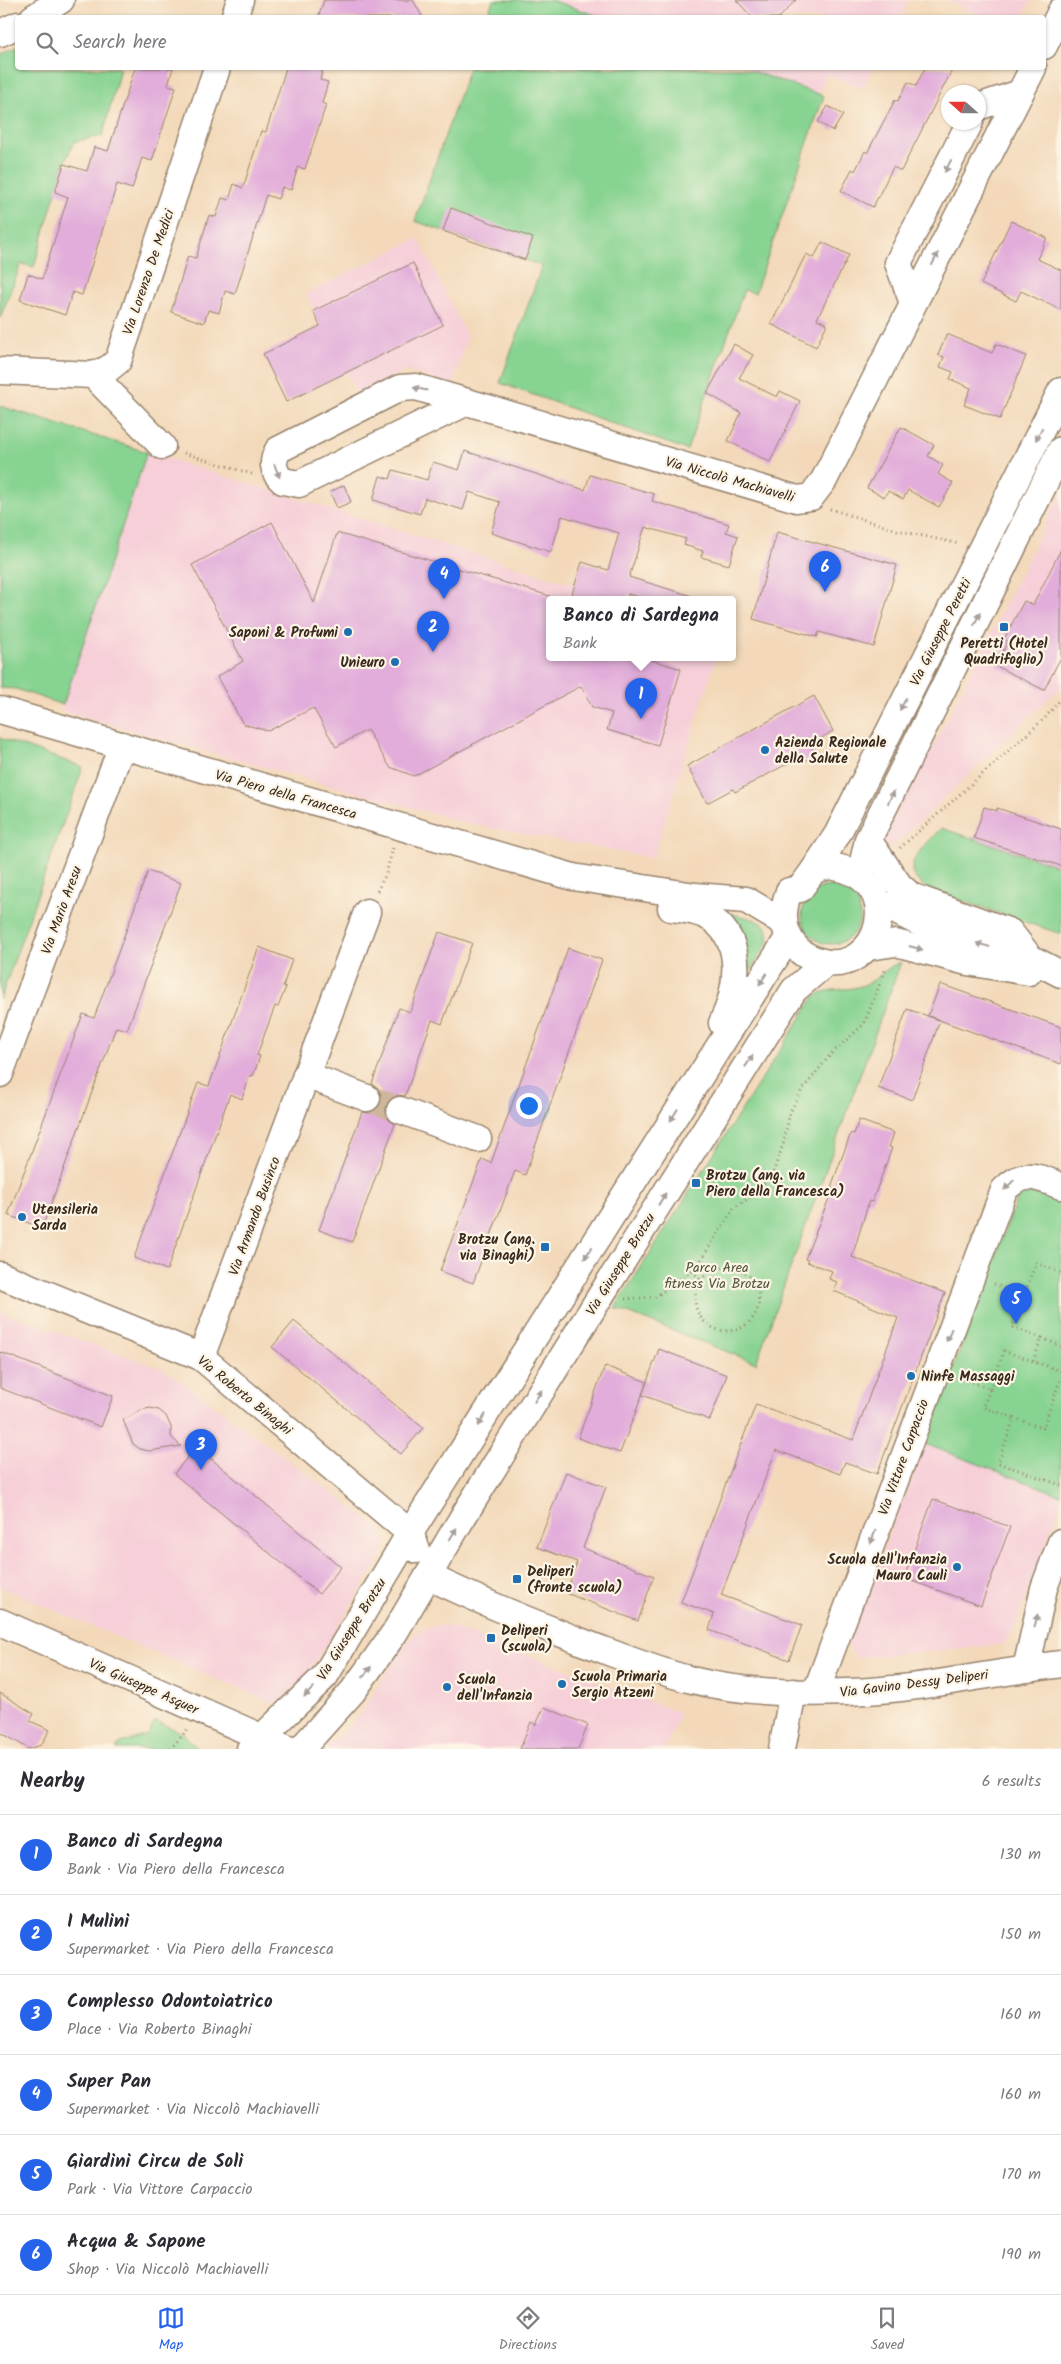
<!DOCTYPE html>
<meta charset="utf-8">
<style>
:root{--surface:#fff;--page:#f2f2f3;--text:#2b2b33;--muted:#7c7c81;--line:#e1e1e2;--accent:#2563eb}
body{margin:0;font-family:Kalam,sans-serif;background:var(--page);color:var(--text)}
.compass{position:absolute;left:941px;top:85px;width:45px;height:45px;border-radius:50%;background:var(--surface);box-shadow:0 1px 4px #0004;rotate:291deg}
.you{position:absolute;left:528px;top:1105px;width:18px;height:18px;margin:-12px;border:4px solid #fff;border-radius:50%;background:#1a73e8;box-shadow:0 0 0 8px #1a73e833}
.badge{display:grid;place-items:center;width:32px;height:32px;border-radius:50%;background:var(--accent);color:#fff;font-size:16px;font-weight:700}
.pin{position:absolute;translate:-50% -41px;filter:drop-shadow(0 1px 2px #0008)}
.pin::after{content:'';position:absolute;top:26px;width:18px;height:15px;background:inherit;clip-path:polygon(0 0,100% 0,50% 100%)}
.popup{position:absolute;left:546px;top:596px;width:190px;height:65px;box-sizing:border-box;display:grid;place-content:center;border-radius:5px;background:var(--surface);filter:drop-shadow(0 1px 4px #0005);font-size:16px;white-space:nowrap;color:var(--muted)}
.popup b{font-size:19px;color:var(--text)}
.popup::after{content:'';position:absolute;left:50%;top:100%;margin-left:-10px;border:10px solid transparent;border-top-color:var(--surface)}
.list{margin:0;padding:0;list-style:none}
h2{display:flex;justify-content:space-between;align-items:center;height:65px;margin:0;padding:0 20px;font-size:21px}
h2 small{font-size:16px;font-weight:400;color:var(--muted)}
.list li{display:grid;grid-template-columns:32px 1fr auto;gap:15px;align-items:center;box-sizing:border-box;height:80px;padding:0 20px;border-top:1px solid var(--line)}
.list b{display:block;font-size:19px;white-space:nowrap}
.list p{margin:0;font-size:16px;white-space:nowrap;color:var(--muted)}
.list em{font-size:16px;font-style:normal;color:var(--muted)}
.icon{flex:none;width:28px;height:28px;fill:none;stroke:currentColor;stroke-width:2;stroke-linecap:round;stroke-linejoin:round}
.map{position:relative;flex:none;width:1061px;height:1749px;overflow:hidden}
.search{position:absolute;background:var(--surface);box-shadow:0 1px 4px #0004;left:15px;right:15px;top:15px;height:55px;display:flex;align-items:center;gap:12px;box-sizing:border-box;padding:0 18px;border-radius:5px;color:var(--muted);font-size:19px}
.sheet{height:545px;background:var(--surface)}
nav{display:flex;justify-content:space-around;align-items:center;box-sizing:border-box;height:70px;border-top:1px solid var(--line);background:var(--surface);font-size:14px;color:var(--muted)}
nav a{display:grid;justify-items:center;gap:2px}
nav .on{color:var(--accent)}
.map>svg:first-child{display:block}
.built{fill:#f6cfd8}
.green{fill:#87d391;stroke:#617e58}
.building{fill:#e2adda}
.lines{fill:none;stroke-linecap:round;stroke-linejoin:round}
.minor-tunnel{stroke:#ceb69b;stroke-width:26;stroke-dasharray:26 13;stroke-linecap:butt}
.minor-casing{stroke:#97826c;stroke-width:29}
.path{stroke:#97826c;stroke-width:3;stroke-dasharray:1 4;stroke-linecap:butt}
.minor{stroke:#fff;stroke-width:26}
.oneway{fill:#a79f9a}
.poi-dot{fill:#1f6fb2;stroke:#fcf5e5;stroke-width:2}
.labels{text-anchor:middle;stroke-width:4.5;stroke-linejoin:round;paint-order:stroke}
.street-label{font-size:14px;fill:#3b2a1e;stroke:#fcf5e5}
.poi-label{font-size:14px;font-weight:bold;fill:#3b2a1e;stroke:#fcf5e5;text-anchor:start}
.park-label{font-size:14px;fill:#4e543b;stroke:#fcf5e5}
</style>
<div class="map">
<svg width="1061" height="1749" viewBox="0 0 1061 1749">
<rect width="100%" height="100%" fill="#fcf5e5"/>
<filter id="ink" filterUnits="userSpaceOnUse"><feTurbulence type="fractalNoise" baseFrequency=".02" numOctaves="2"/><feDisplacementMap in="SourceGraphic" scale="10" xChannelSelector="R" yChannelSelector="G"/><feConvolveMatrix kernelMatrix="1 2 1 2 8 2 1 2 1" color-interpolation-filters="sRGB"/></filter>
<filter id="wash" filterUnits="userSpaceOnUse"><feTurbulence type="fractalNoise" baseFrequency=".0096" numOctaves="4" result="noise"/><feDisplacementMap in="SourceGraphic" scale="20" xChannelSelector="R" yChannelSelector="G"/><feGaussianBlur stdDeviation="1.12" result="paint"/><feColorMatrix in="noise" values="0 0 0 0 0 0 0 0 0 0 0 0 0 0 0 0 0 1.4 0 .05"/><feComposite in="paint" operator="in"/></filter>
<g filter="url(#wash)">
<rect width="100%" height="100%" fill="#f3d9ba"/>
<g class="built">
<path d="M551 0H909L900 18H601Z"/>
<path d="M947 0H1032L1022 17 985 18Z"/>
<path d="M743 68H873L862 88 827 75 818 94Z"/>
<path d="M418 238 467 336 453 385 404 370 358 395 306 294Z"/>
<path d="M147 452 623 600H550V658H716L653 858 470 824 61 711Z"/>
<path d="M1061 493V687L897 843 888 847 883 838 947 720Z"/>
<path d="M0 1312 161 1368 188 1386 381 1529 385 1541 382 1557 299 1687 280 1706 0 1587Z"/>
<path d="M925 1444 1061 1495V1503L1013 1631 1004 1644 858 1658 851 1652 849 1646V1638Z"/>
<path d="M432 1626H450L680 1713 665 1749H324L357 1719 402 1648 415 1634Z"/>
</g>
<g class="green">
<path d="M493 0H551L601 17H487Z"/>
<path d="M17 46 18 68H120L103 135 74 142 64 164 34 267 21 264 0 318V55Z"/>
<path d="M469 68H743L824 96 755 293 744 290 687 450 500 383 542 266 415 221Z"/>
<path d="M0 406 147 452 63 705 16 689 0 688Z"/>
<path d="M0 738 83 767 0 1000Z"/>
<path d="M941 828 1061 867V934L930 890C893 869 922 850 941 828Z"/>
<circle cx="831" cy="915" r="29"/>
<path d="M716 911C727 913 762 918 767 928 768 931 768 937 769 941L742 984Z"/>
<path d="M901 962 756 1363 615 1308 814 997C827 986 847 992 864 985 878 980 887 966 901 962Z"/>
<path d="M1021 1188 1061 1203V1495L925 1444Z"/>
<path d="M155 1721 183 1733 197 1749H116L121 1743 148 1735Z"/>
</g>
<g id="blocks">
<g class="building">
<path d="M324 0H413L423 18H318Z"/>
<path d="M736 0H796L779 18H753Z"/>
<path d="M135 68H173L168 85 176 87 152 161 142 158 132 189 117 184 82 295 73 292 65 315 20 300 28 274 42 279 68 197 55 192 64 164 87 171 94 147 108 151Z"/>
<path d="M286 68H323L320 80 328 82 322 103 326 105 305 169 298 167 291 190 282 187 278 199 266 195 235 294 225 291 219 313 208 310 204 323 171 312 188 256 196 258 209 215 216 217 222 198 229 200 234 184 243 188 261 131 266 132Z"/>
<path d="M925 68H953L901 171 893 167 873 207 841 191 852 169 855 171 865 151 867 153 895 100 898 101 908 82 916 86Z"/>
<path d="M828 106 843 115 833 131 818 122Z"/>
<path d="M451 208 533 238 525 260 443 231Z"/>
<path d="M1011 221 1047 238 1037 259 1061 270V310L1021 291 1016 301 981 284Z"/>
<path d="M822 242 849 255 817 319 827 324 816 347 771 324 806 254 814 258Z"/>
<path d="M413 263 443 325 286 402 263 354 320 326 313 311Z"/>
<path d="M947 334 992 353 996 344 1026 356 1000 419 964 405 971 388 950 379 953 372 940 367 944 357 938 355Z"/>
<path d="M734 344 753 355 739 378 777 397 780 391 800 401 770 462 728 441 741 413 707 393Z"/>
<path d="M901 427 934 445 928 456 943 465 938 474 953 483 939 507 908 490 903 499 888 491 884 497 867 488Z"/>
<path d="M465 451 585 490 590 475 654 494 652 501 729 524 726 532 738 536 729 565 701 557 703 551 684 545 686 539 645 527 629 577 692 596 691 600H648L628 594 627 600H570L582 562 608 570 619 533 562 516 551 552 491 533 500 502 469 492 463 510 425 498 420 514 373 500 380 476 390 479 393 470 427 480 433 462 459 470Z"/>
<path d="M344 485 351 502 337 508 330 492Z"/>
<path d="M272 522 314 603 337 533 550 596V658H645L681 669 658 745 607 730 612 713 592 707 581 686 414 776 390 767 367 730 336 747 313 708 268 731 243 724 217 677 243 661 192 565Z"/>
<path d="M777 532 897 565 874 647 819 632 817 637 753 619Z"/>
<path d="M1061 549V657L1044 690 996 666 1008 641 1004 639 1024 601 1033 605Z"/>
<path d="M814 696 833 731 810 745 816 755 801 763 798 758 735 792 733 789 707 803 687 766Z"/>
<path d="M984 807 997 811V808L1061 829V866L974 838Z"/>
<path d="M148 871 181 883 127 1030 116 1027 42 1228 8 1215 83 1014 94 1018Z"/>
<path d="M439 932 472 943 442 1024 432 1020 405 1096 397 1095 390 1099 386 1104 385 1113 389 1120 395 1124 352 1242 319 1230 362 1112 370 1113 377 1109 381 1104 382 1095 378 1088 372 1084 399 1008 410 1012Z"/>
<path d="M259 947 292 960 283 986 286 987 278 1007 275 1006 257 1055 260 1056 253 1076 250 1075 242 1099 230 1094 167 1270 134 1258 198 1083 209 1086Z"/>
<path d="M568 948 602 960 525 1175 515 1171 473 1283 440 1271 482 1159 491 1163Z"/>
<path d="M940 984 1061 1027V1064L928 1016Z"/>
<path d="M907 1009 940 1020 912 1100 878 1088Z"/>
<path d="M859 1120 894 1133 889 1147 892 1148 872 1202 869 1201 852 1257 945 1293 877 1474 845 1462 840 1474 776 1450 721 1595 802 1625 789 1660 709 1630 714 1614 681 1602 756 1404 853 1440 898 1318 834 1291 837 1282 829 1279 832 1271 807 1262 808 1260 805 1259 833 1188 831 1187 851 1133 854 1134Z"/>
<path d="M294 1321 423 1428 401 1454 272 1347Z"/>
<path d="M659 1349 727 1375 710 1420 642 1395Z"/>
<path d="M0 1352 113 1396 101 1427 0 1388Z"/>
<path d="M605 1366 647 1382 620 1453 578 1438Z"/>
<path d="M150 1408 159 1410 166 1416 171 1427V1437L181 1446 149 1451 140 1449 133 1444 123 1420 141 1410Z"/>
<path d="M196 1446 341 1567 319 1594 174 1474Z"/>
<path d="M566 1472 606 1487 583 1548 654 1576 638 1621 566 1593 577 1562 537 1547Z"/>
<path d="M933 1499 1010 1527 981 1606 904 1578Z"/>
<path d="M0 1693 34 1714 30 1721 50 1730 41 1745 29 1749 0 1732Z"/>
<path d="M544 1707 588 1725 578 1749H520L531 1722 536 1725Z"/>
</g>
</g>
</g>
<g filter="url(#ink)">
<use href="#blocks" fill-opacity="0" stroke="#97826c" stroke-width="1"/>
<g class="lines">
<path class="minor-tunnel" d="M367 1098 400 1110"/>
<defs>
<g id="minor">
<path d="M33 18 61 0"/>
<path d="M234 18 240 0"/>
<path d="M0 33 18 25"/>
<path d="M1044 46 1061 11"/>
<path d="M978 107 1020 93"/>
<path d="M913 303 898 263 970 122"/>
<path d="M0 371 93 375 108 369 118 361 217 68"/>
<path d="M93 375 162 446"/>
<path d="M467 402 299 484 283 481C272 472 272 461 278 450L400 388 416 387 467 402 797 499 811 497 824 480 1033 68"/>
<path d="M0 710 573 877 695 896 746 900 783 922"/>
<path d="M868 840 899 885 911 896 1010 932 1030 958"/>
<path d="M830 866C911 877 880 979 819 961 809 958 800 953 794 945 781 927 782 910 789 891L800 889 814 870Z"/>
<path d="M814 870 837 835 1061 391"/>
<path d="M860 875 868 840 1061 450"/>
<path d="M878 902 938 932 1030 958 1061 974"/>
<path d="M671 908C686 910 700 911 712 919 746 943 737 992 722 1023"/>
<path d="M868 947 896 943 967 962 1029 972"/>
<path d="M0 1074 122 745"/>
<path d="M306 1075 367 1098"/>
<path d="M400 1110 478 1139"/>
<path d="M0 1275 201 1357 410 1533 417 1550"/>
<path d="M201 1357 367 912"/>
<path d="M428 1576C479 1601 532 1622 585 1643 620 1656 656 1671 692 1680 739 1692 799 1694 847 1692 918 1690 990 1673 1061 1664"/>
<path d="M0 1622 288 1749"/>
<path d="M1026 1669 1044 1588 1061 1542"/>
<path d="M816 1692 1004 1190C1024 1169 1037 1177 1061 1186"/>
<path d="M250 1749 325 1676 410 1533 788 938"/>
<path d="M301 1749 353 1691 395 1632 461 1520 603 1292 794 990 826 963"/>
<path d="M782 1749 793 1692"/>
</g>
</defs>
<use href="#minor" class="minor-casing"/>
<g class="path">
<path d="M184 453 252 474"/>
<path d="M830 509 897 530 959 544"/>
<path d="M900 848 1045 718 1061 699"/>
<path d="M377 891 386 874 393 848"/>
<circle cx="727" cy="1299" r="32"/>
<path d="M692 1271 701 1280"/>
<path d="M994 1284 1024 1296"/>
<path d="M625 1299 655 1297 696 1268 734 1208 756 1193 773 1173 784 1142 790 1112 802 1090 831 1054 864 1024 886 968"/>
<path d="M1042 1338 1061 1346"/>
<path d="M1033 1361 1042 1338 1012 1327 1036 1263 1061 1273"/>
<path d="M958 1377 990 1389 983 1407 1014 1418 998 1463 1061 1485"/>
<path d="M990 1389 1004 1351 1061 1371"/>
<path d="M1014 1418 1043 1428 1061 1378"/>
<path d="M170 1749 188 1729"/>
</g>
<use href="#minor" class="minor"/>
</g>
<defs><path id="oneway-solid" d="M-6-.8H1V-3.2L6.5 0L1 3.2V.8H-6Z" transform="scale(1.25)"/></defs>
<g class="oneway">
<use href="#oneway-solid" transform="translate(948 166) rotate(117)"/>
<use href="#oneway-solid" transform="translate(935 259) rotate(-63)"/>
<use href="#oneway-solid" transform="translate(420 389) rotate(-168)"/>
<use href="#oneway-solid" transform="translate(1039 434) rotate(117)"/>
<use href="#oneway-solid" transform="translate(277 471) rotate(68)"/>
<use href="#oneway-solid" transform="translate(977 619) rotate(-64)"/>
<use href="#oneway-solid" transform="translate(903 704) rotate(117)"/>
<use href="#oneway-solid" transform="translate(891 797) rotate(-64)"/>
<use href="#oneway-solid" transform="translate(983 945) rotate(-164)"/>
<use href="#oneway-solid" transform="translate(916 948) rotate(15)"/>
<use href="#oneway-solid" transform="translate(763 979) rotate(124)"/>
<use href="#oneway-solid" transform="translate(749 1061) rotate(-58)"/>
<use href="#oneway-solid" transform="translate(674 1115) rotate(122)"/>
<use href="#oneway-solid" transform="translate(1009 1185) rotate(136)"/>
<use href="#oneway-solid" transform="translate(662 1199) rotate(-58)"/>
<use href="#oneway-solid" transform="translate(588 1253) rotate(122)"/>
<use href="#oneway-solid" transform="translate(949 1335) rotate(111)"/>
<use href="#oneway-solid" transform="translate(538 1396) rotate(-58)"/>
<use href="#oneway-solid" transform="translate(482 1420) rotate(122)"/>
<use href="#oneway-solid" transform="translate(453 1534) rotate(-59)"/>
<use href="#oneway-solid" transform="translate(873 1537) rotate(110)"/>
<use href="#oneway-solid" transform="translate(1036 1621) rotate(-76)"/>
<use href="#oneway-solid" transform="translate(367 1672) rotate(-54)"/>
<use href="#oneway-solid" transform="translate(309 1692) rotate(136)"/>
</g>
</g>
<g class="poi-dot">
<rect x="999" y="622" width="10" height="10" rx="2.5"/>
<circle cx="348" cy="632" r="5"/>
<circle cx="395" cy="662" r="5"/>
<circle cx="765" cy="750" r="5"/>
<rect x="691" y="1178" width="10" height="10" rx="2.5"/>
<circle cx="22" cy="1217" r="5"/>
<rect x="540" y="1242" width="10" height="10" rx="2.5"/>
<circle cx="911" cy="1376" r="5"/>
<circle cx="957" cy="1567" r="5"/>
<rect x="512" y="1574" width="10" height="10" rx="2.5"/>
<rect x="486" y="1633" width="10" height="10" rx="2.5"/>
<circle cx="562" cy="1684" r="5"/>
<circle cx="447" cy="1687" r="5"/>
</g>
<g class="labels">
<g class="street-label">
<text transform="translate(148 272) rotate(-71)" y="5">Via Lorenzo De Medici</text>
<text transform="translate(730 479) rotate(16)" y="5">Via Niccolò Machiavelli</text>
<text transform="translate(940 632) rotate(-63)" y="5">Via Giuseppe Peretti</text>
<text transform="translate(286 794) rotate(16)" y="5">Via Piero della Francesca</text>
<text transform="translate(61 910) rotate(-70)" y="5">Via Mario Aresu</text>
<text transform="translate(254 1216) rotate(-70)" y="5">Via Armando Businco</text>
<text transform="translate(620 1264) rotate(-58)" y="5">Via Giuseppe Brotzu</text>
<text transform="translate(245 1395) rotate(39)" y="5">Via Roberto Binaghi</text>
<text transform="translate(903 1457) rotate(-70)" y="5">Via Vittore Carpaccio</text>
<text transform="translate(351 1629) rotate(-58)" y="5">Via Giuseppe Brotzu</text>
<text transform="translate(914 1683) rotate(-7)" y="5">Via Gavino Dessy Deliperi</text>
<text transform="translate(144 1686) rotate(24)" y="5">Via Giuseppe Asquer</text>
</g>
<g class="poi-label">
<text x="338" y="637" text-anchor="end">Saponi &amp; Profumi</text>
<text x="1004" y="648" text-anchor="middle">Peretti (Hotel<tspan x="1004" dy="16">Quadrifoglio)</tspan></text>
<text x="385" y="667" text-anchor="end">Unieuro</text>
<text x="775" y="747">Azienda Regionale<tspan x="775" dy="16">della Salute</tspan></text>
<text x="706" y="1180">Brotzu (ang. via<tspan x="706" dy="16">Piero della Francesca)</tspan></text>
<text x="32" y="1214">Utensileria<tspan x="32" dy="16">Sarda</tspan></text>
<text x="535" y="1244" text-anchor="end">Brotzu (ang.<tspan x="535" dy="16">via Binaghi)</tspan></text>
<text x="921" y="1381">Ninfe Massaggi</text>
<text x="947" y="1564" text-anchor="end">Scuola dell'Infanzia<tspan x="947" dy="16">Mauro Cauli</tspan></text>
<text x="527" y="1576">Deliperi<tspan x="527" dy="16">(fronte scuola)</tspan></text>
<text x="501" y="1635">Deliperi<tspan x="501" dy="16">(scuola)</tspan></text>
<text x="572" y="1681">Scuola Primaria<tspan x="572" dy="16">Sergio Atzeni</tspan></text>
<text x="457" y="1684">Scuola<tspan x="457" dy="16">dell'Infanzia</tspan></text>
</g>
<g class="park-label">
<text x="717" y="1272">Parco Area<tspan x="717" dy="16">fitness Via Brotzu</tspan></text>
</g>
</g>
</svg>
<svg class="compass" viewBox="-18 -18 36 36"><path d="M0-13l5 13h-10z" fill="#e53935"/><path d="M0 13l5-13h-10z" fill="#7c7c81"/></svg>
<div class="you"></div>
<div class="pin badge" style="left:641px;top:719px">1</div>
<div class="popup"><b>Banco di Sardegna</b>Bank</div>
<div class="pin badge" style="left:433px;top:652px">2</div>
<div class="pin badge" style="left:201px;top:1470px">3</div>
<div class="pin badge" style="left:444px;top:599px">4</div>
<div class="pin badge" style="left:1016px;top:1324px">5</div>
<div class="pin badge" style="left:825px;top:592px">6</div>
<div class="search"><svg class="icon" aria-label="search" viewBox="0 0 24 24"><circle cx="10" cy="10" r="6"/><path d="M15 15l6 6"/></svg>Search here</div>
</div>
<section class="sheet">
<h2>Nearby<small>6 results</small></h2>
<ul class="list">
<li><span class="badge">1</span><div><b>Banco di Sardegna</b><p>Bank · Via Piero della Francesca</p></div><em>130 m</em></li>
<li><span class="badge">2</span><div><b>I Mulini</b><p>Supermarket · Via Piero della Francesca</p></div><em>150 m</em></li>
<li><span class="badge">3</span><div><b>Complesso Odontoiatrico</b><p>Place · Via Roberto Binaghi</p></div><em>160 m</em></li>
<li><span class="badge">4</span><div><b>Super Pan</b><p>Supermarket · Via Niccolò Machiavelli</p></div><em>160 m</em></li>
<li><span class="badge">5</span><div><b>Giardini Circu de Soli</b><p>Park · Via Vittore Carpaccio</p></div><em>170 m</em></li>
<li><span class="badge">6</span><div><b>Acqua &amp; Sapone</b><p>Shop · Via Niccolò Machiavelli</p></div><em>190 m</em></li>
</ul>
</section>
<nav>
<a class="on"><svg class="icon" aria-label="map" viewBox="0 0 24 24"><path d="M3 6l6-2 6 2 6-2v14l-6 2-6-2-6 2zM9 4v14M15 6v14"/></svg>Map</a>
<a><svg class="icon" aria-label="directions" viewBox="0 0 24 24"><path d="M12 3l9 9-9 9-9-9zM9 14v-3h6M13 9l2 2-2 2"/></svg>Directions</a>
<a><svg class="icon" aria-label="saved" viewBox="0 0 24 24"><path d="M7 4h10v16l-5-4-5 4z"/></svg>Saved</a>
</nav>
